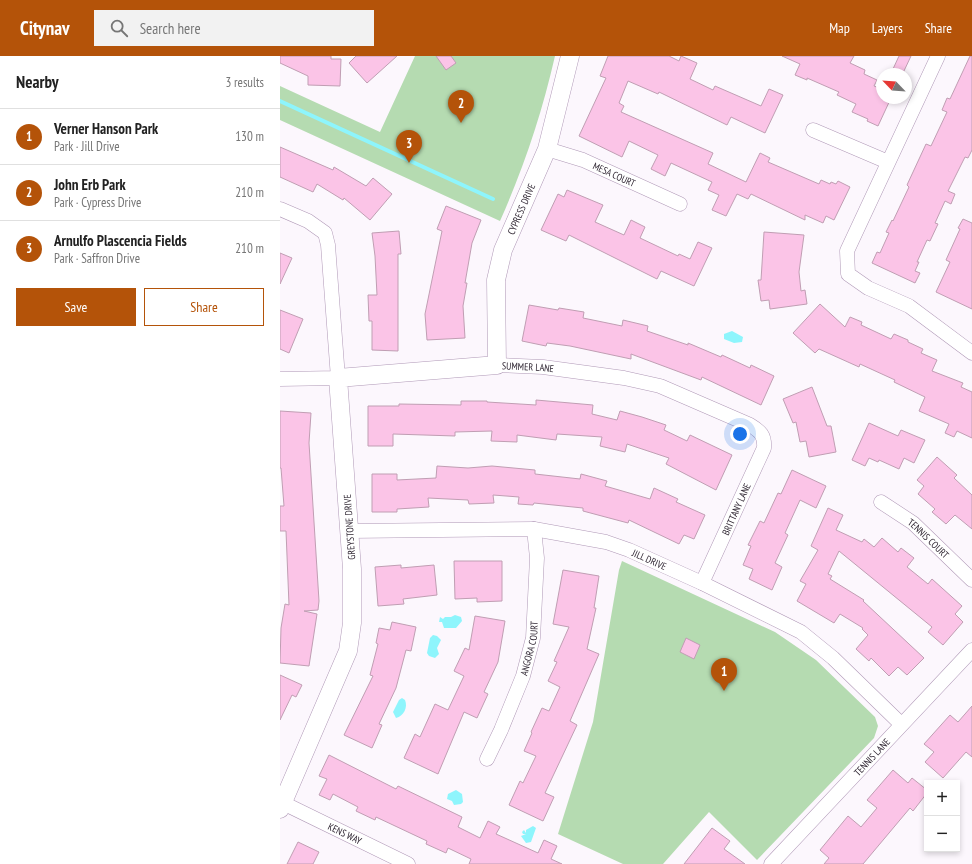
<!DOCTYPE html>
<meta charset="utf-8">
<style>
:root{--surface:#fff;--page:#f2f2f2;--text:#222;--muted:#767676;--line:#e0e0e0;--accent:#b45309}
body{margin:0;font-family:"PT Sans Narrow",sans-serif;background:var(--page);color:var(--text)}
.controls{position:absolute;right:12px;bottom:12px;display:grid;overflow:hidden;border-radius:0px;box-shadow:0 2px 6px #0003}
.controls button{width:36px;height:36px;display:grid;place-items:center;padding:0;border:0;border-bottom:1px solid var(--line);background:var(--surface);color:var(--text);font:20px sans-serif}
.compass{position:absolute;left:596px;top:12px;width:36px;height:36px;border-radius:50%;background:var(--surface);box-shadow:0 2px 6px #0003;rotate:295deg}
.you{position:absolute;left:460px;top:378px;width:14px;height:14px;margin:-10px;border:3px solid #fff;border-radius:50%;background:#1a73e8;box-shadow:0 0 0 6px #1a73e833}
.badge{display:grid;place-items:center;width:26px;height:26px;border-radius:50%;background:var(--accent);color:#fff;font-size:13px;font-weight:700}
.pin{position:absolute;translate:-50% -33px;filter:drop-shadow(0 1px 2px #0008)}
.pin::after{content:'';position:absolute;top:21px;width:14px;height:12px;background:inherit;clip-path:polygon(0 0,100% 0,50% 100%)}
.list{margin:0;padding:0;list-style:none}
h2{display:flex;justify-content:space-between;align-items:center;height:52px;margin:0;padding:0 16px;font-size:17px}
h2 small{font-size:13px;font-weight:400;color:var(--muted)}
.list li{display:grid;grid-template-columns:26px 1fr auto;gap:12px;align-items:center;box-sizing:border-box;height:56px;padding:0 16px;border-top:1px solid var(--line)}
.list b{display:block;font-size:15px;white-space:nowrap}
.list p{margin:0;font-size:13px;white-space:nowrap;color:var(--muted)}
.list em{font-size:13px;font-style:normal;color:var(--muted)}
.actions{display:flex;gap:8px;padding:12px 16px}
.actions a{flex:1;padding:9px 0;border:1px solid var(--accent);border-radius:0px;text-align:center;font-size:14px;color:var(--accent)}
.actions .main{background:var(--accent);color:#fff}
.icon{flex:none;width:22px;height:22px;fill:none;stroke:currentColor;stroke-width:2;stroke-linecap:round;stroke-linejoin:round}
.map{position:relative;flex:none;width:692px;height:808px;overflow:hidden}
header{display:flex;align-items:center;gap:24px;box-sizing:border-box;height:56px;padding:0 20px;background:var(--accent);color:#fff}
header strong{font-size:19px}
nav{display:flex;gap:22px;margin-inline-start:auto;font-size:14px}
.search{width:280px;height:36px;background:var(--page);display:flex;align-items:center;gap:10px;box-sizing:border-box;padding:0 14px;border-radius:0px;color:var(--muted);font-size:15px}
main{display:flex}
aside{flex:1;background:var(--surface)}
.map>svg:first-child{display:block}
.green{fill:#b5dbb1}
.water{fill:#8ef5fc}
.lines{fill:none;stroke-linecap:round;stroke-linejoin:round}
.stream{stroke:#8ef5fc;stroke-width:4}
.building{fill:#fbc4e7;stroke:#c09eb3}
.minor-casing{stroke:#b099b7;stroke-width:15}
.tertiary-casing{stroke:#b099b7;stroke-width:19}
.minor{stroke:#fff;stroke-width:14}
.tertiary{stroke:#fff;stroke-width:18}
.labels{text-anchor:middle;stroke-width:3;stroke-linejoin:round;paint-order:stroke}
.street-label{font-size:10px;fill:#312834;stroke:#fff}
</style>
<header>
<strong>Citynav</strong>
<div class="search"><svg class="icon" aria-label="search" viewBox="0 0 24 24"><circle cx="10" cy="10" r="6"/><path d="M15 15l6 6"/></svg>Search here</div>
<nav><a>Map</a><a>Layers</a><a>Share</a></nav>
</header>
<main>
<aside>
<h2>Nearby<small>3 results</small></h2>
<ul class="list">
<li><span class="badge">1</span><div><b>Verner Hanson Park</b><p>Park · Jill Drive</p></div><em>130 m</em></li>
<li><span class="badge">2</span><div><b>John Erb Park</b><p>Park · Cypress Drive</p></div><em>210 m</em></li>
<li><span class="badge">3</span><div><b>Arnulfo Plascencia Fields</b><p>Park · Saffron Drive</p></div><em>210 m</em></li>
</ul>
<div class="actions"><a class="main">Save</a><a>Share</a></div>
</aside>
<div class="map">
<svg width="692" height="808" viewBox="0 0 692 808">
<rect width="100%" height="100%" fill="#fcf7fd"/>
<g class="green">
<path d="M135 0H275C262 57 244 111 220 165L0 64V30L100 76Z"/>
<path d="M342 505 495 576 536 604 595 661 598 670 594 682 477 804 429 756 383 808H343L278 778 313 666 339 514Z"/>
</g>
<g class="water">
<path d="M452 275 463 281 462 286 454 287 444 283V278Z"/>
<path d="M175 559 181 561 182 565 176 572H164L162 566H159L160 561 163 563 165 561H171Z"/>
<path d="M153 579 157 580 161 584 157 592 159 598 155 602 149 600 147 597 150 582Z"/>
<path d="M122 642 125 644C128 651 124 660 116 662L113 656 119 644Z"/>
<path d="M176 734 182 738 183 746 181 748 174 749 172 745 167 743 168 738Z"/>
<path d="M253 770 256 772 251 786 246 787 241 780 246 778H243L242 776 244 774 246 777V774Z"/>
</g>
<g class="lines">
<path class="stream" d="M0 45 213 143"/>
</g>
<g class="building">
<path d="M0 0H51V3H61L60 30 28 29V20L0 7Z"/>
<path d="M76 0H117L87 27 69 7Z"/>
<path d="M156 0H171L176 7 166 14Z"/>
<path d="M328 0H389L399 5 401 0 417 7 410 23 433 34 435 30 481 50 489 33 503 39 485 77 451 61 447 69 379 36 378 38 348 25 339 47 344 50 341 56 433 97 428 108 466 126 480 97 490 102 488 106 539 128 541 124 550 128 551 126 556 128 558 125 570 131 554 164 546 160 543 167 525 159V164L471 138 468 143 457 138 446 160 432 154 439 139 428 134 432 126 391 107 385 120 371 113 378 99 349 85 342 101 299 80 326 22 320 20Z"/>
<path d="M502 0H574L570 7 585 14 584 18 597 24 594 30 602 33V42H611L598 70 587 65 588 63 572 56 576 48 557 39 559 36 527 22V24L515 19 520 8Z"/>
<path d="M619 0H631L623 17 613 13Z"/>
<path d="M690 0H692V94L688 102 685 101 668 135 675 138 671 148 665 145 655 167 658 168 650 185 647 184 637 206H639L635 215 640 217 635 227 592 207 597 196 600 197 609 177 606 176 612 164 613 165 629 131 627 129 646 88 651 90 667 56 662 54 667 42 670 43Z"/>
<path d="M0 91 53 114 54 111 86 130 93 122 112 138 90 164 64 142 63 144 37 128 33 136 0 121Z"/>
<path d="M287 134 323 149 315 166 344 179 351 164 365 171 360 182 398 200 399 198 410 203 418 186 432 192 414 230 381 215 377 223 289 179 286 185 261 174 278 138 284 141Z"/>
<path d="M166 150 201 164 192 187 185 227H187L183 250 185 282 147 284 145 258 162 175 157 173Z"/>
<path d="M683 163 692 167V253L656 236 670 206 666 204 680 173 678 172Z"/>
<path d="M119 175 121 198H118V295L92 294V265H89L88 239H97L95 200 92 177Z"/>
<path d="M484 176 524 179 519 216 521 235 525 234 527 248 490 253 489 244 481 245 478 224H481Z"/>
<path d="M0 197 12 202 0 228Z"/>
<path d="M540 248 565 271 570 261 582 266 581 269 611 283 614 278 628 284V286L643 293 641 297 657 304 652 315 683 327 681 331 692 336V382L677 375 674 381 665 377 669 368 639 355 645 341 614 326 615 324 580 308 579 311 539 293 535 297 513 277Z"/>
<path d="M249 249 278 254 279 252 304 256 303 262 342 270 343 264 368 270 367 275 408 289V287L441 301 442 299 470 312 471 309 494 320 481 349 422 321 421 324 351 298V303L290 290 267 287 266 290 242 285Z"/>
<path d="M0 254 23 263 9 297 0 293Z"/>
<path d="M532 331 547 370H551L556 396 529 401 526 385 520 386 516 366 513 367 503 343Z"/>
<path d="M256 344 313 349 312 358 337 364 340 355 362 361 386 369 384 374 407 385 410 379 452 399 436 434 386 408 389 402 347 388 345 396 320 390 322 381 277 378 276 384 237 379V386L211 385 212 375 175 376V380L113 378V390H88V350H119V348L181 349V345H207V346L256 349Z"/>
<path d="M0 355 31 357 29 387 39 545 38 554 24 555 37 558 29 610 0 607 1 572 5 548 9 549 6 475H0V450H4L1 412H0Z"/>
<path d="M589 367 618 380 621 374 645 384 634 407 624 402 619 413 599 404 598 406 589 402 585 410 572 404Z"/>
<path d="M657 401 677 419 674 422 692 439V473L675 459 666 468 652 456 655 453 638 438 644 430 637 424Z"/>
<path d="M157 410 188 412 212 410 255 414V418L300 423 301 418 327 425 325 430 370 443 374 432 398 443 396 446 425 459 414 483 404 479 399 488 349 464 348 467 303 455V452L254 447 253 449 238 448 239 441 213 439 214 447 189 448 188 444 148 442 149 451 117 453V456H92V418H117V424L156 422Z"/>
<path d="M512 414 546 430 536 452 520 444 505 477 508 479 495 507 502 511 492 534 469 523 473 513 463 509 471 490 468 489 480 465 484 467 498 437 501 438Z"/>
<path d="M548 452 563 459 556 474 582 486 584 483 594 491 602 482 618 496 621 492 634 502 627 511 648 528 652 523 682 550 675 558 683 566 663 589 648 576 652 571 559 495 548 518 552 520 550 523 584 544 583 545 644 602 627 619 618 611 609 620 591 602 589 605 576 593 588 579 582 573 583 572 560 558 554 567 517 545 526 528 520 525 538 494 531 490Z"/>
<path d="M174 505H222V545L197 546V542L175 543Z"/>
<path d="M121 509V512L154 509 157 539 123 543 124 548 98 550 95 511Z"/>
<path d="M283 514 319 520 314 552H316L307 593 319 598 290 665 297 669 265 737 274 741 263 765 229 749 240 725 243 727 256 700 244 695 252 677 251 676 262 652 269 655 280 631 268 625 277 606 274 605 289 571 273 568Z"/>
<path d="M195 560 225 565 218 606 204 636 208 638 197 662 184 656 158 718 124 702 135 678 140 681 155 648 168 654 184 620 174 615 185 592 189 594Z"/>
<path d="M112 566 136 571 131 595 126 594 116 632 99 668 102 669 92 692 64 679 93 620 90 619 98 588 96 587 99 572 110 574Z"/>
<path d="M406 582 420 589 414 603 400 596Z"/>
<path d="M0 619 22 629 16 641 12 639 0 664Z"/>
<path d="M692 650V701L686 696 663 722 645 706 654 696 644 688 670 659 678 666Z"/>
<path d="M49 699 116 733 118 730 182 761 178 771 200 782 208 765 220 771 216 778 258 797 264 784 277 790 271 803 282 808H189L191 803 168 792 166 797 146 788 147 785 96 761 95 764 76 755 78 751 53 738 50 744 39 739 47 723 39 720Z"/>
<path d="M613 714 628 727 632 722 647 734V737L633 755 630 752 583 808H544L549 802 540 794 568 760 581 771 597 752 587 744Z"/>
<path d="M432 772 450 785 444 793 465 808H404Z"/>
<path d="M18 786 39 796 33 808H7Z"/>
</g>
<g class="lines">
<defs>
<g id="minor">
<path d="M658 0 567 195 568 218 588 232 629 250 692 297"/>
<path d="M533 74 608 106"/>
<path id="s1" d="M267 93 303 104 400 148"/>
<path d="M0 153 28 165 45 177 48 189 58 322 0 323"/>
<path id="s2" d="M217 309 263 311 344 322 380 330 470 369C480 375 485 379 484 392L422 527"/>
<path id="s3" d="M601 446 633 467 692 524"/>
<path id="s4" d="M69 475 254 473 326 486 349 494 422 527 521 576 553 602 621 668"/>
<path id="s5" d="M207 703 221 674 243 620 253 582 257 502 254 473"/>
<path id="s6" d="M3 747 128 808"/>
<path id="s7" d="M491 808 692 594"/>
</g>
<g id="tertiary">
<path id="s8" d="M0 753 68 595 72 567V513L58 322 217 309 216 224 223 194 267 93 290 0"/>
</g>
</defs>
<use href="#minor" class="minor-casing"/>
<use href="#tertiary" class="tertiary-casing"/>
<use href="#minor" class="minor"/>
<use href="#tertiary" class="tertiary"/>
</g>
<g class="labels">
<g class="street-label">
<text dy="4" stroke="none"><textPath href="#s1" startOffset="72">MESA COURT</textPath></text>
<text dy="4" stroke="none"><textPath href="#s8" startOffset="766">CYPRESS DRIVE</textPath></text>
<text dy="4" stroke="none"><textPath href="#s2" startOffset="31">SUMMER LANE</textPath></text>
<text transform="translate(456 453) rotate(-66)" y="4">BRITTANY LANE</text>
<text transform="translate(69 471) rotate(-94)" y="4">GREYSTONE DRIVE</text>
<text dy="4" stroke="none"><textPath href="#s3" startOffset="60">TENNIS COURT</textPath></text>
<text dy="4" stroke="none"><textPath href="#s4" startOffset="305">JILL DRIVE</textPath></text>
<text dy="4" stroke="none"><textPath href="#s5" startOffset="119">ANGORA COURT</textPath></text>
<text dy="4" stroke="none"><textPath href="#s7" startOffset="147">TENNIS LANE</textPath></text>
<text dy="4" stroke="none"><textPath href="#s6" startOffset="69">KENS WAY</textPath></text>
</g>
</g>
</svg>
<div class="controls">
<button>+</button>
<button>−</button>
</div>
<svg class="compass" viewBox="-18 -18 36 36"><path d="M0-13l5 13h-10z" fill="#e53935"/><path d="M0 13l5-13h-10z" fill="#767676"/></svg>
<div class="you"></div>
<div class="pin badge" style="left:444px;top:635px">1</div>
<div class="pin badge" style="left:181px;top:67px">2</div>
<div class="pin badge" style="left:129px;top:107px">3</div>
</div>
</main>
